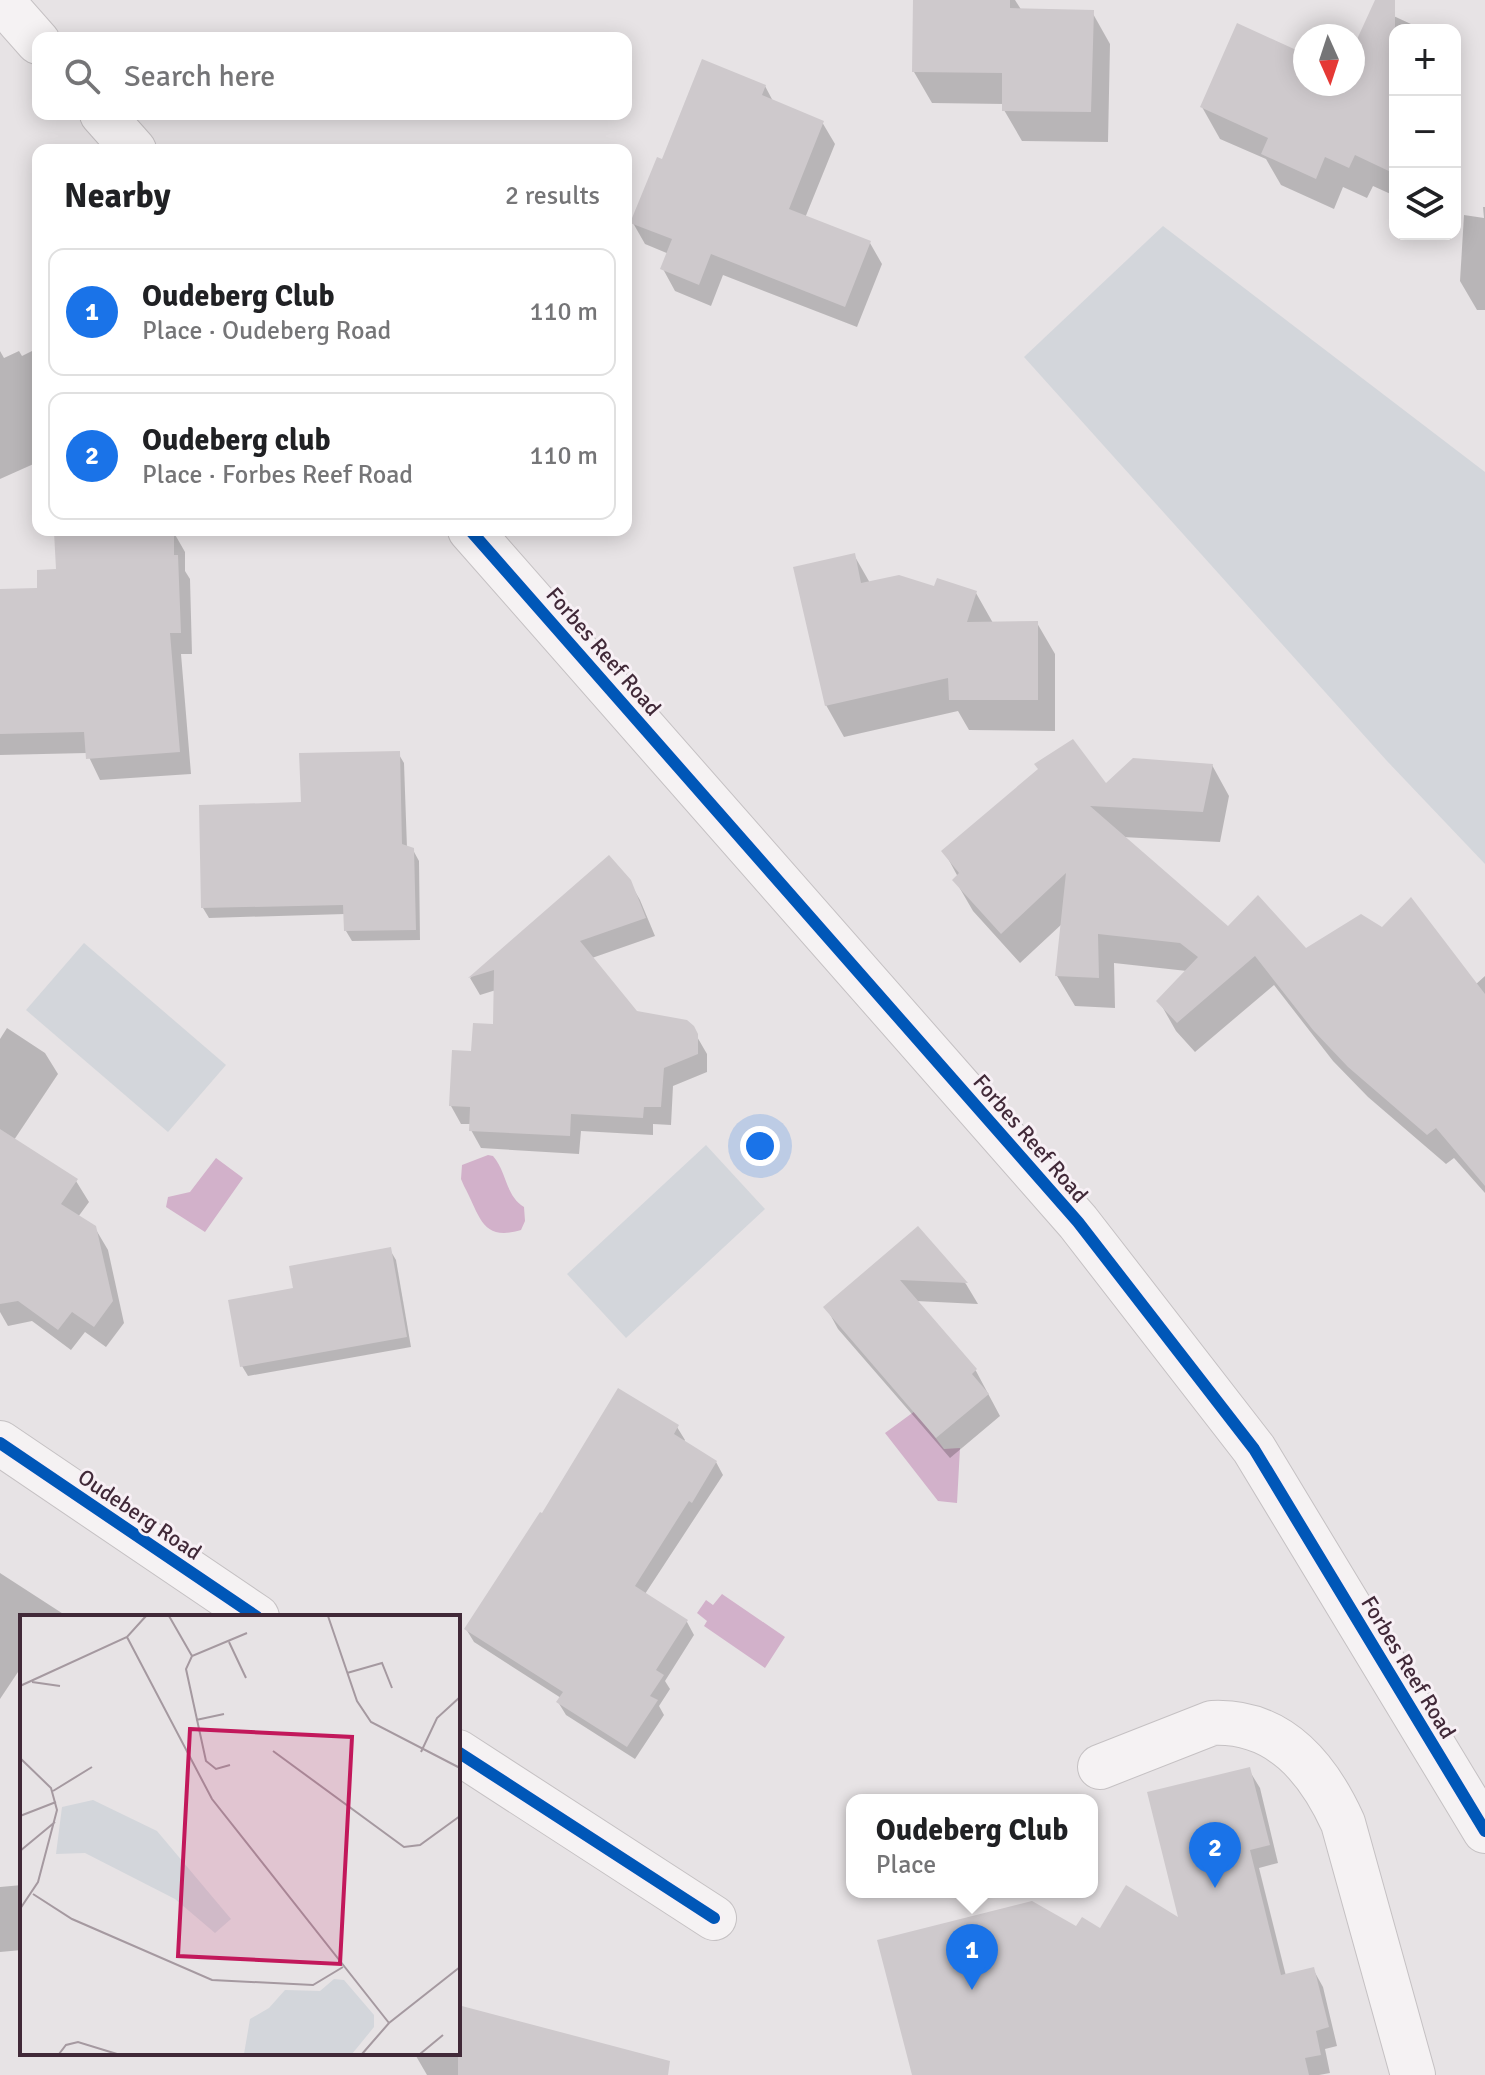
<!DOCTYPE html>
<meta charset="utf-8">
<style>
:root{--surface:#fff;--page:#f2f2f2;--text:#202124;--muted:#757577;--line:#e0e0e0;--accent:#1a73e8}
body{margin:0;font-family:Signika,sans-serif;background:var(--page);color:var(--text)}
.controls{position:absolute;right:24px;top:24px;display:grid;overflow:hidden;border-radius:16px;box-shadow:0 4px 20px #0003}
.controls button{width:72px;height:72px;display:grid;place-items:center;padding:0;border:0;border-bottom:2px solid var(--line);background:var(--surface);color:var(--text);font:40px sans-serif}
.compass{position:absolute;left:1293px;top:24px;width:72px;height:72px;border-radius:50%;background:var(--surface);box-shadow:0 4px 20px #0003;rotate:177deg}
.you{position:absolute;left:760px;top:1146px;width:28px;height:28px;margin:-20px;border:6px solid #fff;border-radius:50%;background:#1a73e8;box-shadow:0 0 0 12px #1a73e833}
.badge{display:grid;place-items:center;width:52px;height:52px;border-radius:50%;background:var(--accent);color:#fff;font-size:26px;font-weight:700}
.pin{position:absolute;translate:-50% -66px;filter:drop-shadow(0 2px 4px #0008)}
.pin::after{content:'';position:absolute;top:42px;width:28px;height:24px;background:inherit;clip-path:polygon(0 0,100% 0,50% 100%)}
.popup{position:absolute;left:846px;top:1794px;width:252px;height:104px;box-sizing:border-box;display:grid;place-content:center;border-radius:16px;background:var(--surface);filter:drop-shadow(0 2px 6px #0005);font-size:26px;white-space:nowrap;color:var(--muted)}
.popup b{font-size:30px;color:var(--text)}
.popup::after{content:'';position:absolute;left:50%;top:100%;margin-left:-16px;border:16px solid transparent;border-top-color:var(--surface)}
.list{margin:0;padding:0;list-style:none}
h2{display:flex;justify-content:space-between;align-items:center;height:104px;margin:0;padding:0 32px;font-size:34px}
h2 small{font-size:26px;font-weight:400;color:var(--muted)}
.list li{display:grid;grid-template-columns:52px 1fr auto;gap:24px;align-items:center;box-sizing:border-box;height:128px;margin:0 16px 16px;padding:0 16px;border:2px solid var(--line);border-radius:16px}
.list b{display:block;font-size:30px;white-space:nowrap}
.list p{margin:0;font-size:26px;white-space:nowrap;color:var(--muted)}
.list em{font-size:26px;font-style:normal;color:var(--muted)}
.icon{flex:none;width:44px;height:44px;fill:none;stroke:currentColor;stroke-width:2;stroke-linecap:round;stroke-linejoin:round}
.map{position:relative;flex:none;width:1485px;height:2075px;overflow:hidden}
.search{position:absolute;background:var(--surface);box-shadow:0 4px 20px #0003;left:32px;top:32px;width:600px;height:88px;display:flex;align-items:center;gap:20px;box-sizing:border-box;padding:0 28px;border-radius:16px;color:var(--muted);font-size:30px}
.panel{position:absolute;background:var(--surface);box-shadow:0 4px 20px #0003;left:32px;top:144px;width:600px;height:392px;border-radius:16px}
.map>svg:first-child{display:block}
.green{fill:#d3d6db}
.water{fill:#d2b1ca}
.shadow{fill:#0003}
.building{fill:#cec9cc}
.lines{fill:none;stroke-linecap:round;stroke-linejoin:round}
.minor-casing{stroke:#c5c1c3;stroke-width:46}
.minor{stroke:#f5f2f3;stroke-width:44}
.cycleway-casing{stroke:#f7f0f5;stroke-width:17}
.cycleway{stroke:#0057b8;stroke-width:12}
.labels{text-anchor:middle;stroke-width:6;stroke-linejoin:round;paint-order:stroke}
.street-label{font-size:22px;fill:#412938;stroke:#f7f0f5}
.inset-road{fill:none;stroke:#a599a0;stroke-width:2}
.view{fill:#c2185b;fill-opacity:0.15;stroke:#c2185b;stroke-width:4}
.inset-edge{fill:none;stroke:#412938;stroke-width:4}
</style>
<div class="map">
<svg width="1485" height="2075" viewBox="0 0 1485 2075">
<rect width="100%" height="100%" fill="#e7e3e5"/>
<g class="green">
<path d="M1163 226 1485 472V864L1387 761 1024 357Z"/>
<path d="M84 943 226 1065 168 1132 26 1010Z"/>
<path d="M706 1145 765 1209 626 1338 567 1274Z"/>
</g>
<g class="water">
<path d="M488 1155 493 1156C507 1172 505 1195 524 1207L525 1221 521 1230C481 1242 480 1215 464 1186L461 1179 462 1165Z"/>
<path d="M216 1158 243 1178 205 1232 166 1207 168 1197 190 1192Z"/>
<path d="M915 1411 944 1449 960 1448 957 1503 938 1501 885 1433Z"/>
<path d="M722 1594 785 1637 765 1668 704 1626 707 1621 697 1613 706 1600 713 1605Z"/>
</g>
<g class="shadow">
<path d="M915 0H1015L1022 11 1092 12 1110 44 1108 142 1022 141 1004 110V104L932 103 914 72Z"/>
<path d="M1374 7 1424 30H1395V196L1373 186 1367 198 1343 187 1334 209 1281 185 1266 159 1220 139 1202 107 1305 56V84H1353V50Z"/>
<path d="M765 86 774 103 822 122 835 144 805 218 870 243 882 264 857 327 723 275 711 306 675 291 663 269 669 254 645 244 633 223 663 162Z"/>
<path d="M1483 207H1485V310H1477L1460 281 1464 215 1484 218Z"/>
<path d="M38 348V462L0 479V351L4 358 19 351 22 356Z"/>
<path d="M173 531 185 552V571L190 579 192 654H181L191 774 100 780 87 753 0 755V591L39 590 58 571Z"/>
<path d="M854 555 870 583 976 593 993 623H1037L1055 654V731L969 730 958 711 844 737 826 705Z"/>
<path d="M398 753 404 763 407 848 413 850 419 861 420 940 352 941 346 931 345 914 209 918 203 908 303 804Z"/>
<path d="M1212 765 1229 796 1220 842 1122 837 1228 929 1305 951 1475 985 1485 976V1193L1454 1158 1446 1164 1368 1097 1333 1061 1274 985 1195 1052 1176 1031 1159 1001 1187 971 1114 963 1115 1008 1075 1006 1057 976 1063 923 1020 963 973 911 955 880 958 877 944 851 1106 786Z"/>
<path d="M608 858 629 881 640 900 655 936 592 958 636 1012 696 1035 707 1054V1072L673 1086 671 1125 653 1124V1135L581 1131 579 1154 481 1148 471 1130V1124H461L451 1106 473 1053 495 1026 496 990 480 995 470 978Z"/>
<path d="M7 1028 45 1053 58 1074 14 1140 76 1181 89 1202 78 1217 95 1228 108 1250 124 1323 106 1347 85 1332 71 1350 32 1321 8 1326 0 1312V1039Z"/>
<path d="M918 1229 966 1284 978 1304 916 1301 976 1371 1000 1416 950 1458 838 1329 826 1307Z"/>
<path d="M390 1250 396 1260 411 1347 248 1376 242 1366 295 1290Z"/>
<path d="M677 1427 685 1440 683 1443 716 1462 723 1475 645 1594 687 1622 694 1635 665 1681 670 1689 659 1706 664 1715 635 1759 566 1715 558 1702 561 1698 474 1642 466 1629Z"/>
<path d="M0 1573 68 1617H22V1677L20 1669 0 1699Z"/>
<path d="M1249 1770 1260 1788 1278 1863 1259 1868 1286 1976 1313 1969 1323 1987 1337 2046 1325 2049 1330 2073 1319 2075H914L1077 1929 1101 1931 1181 1921Z"/>
<path d="M22 1885V1950L0 1952V1887Z"/>
<path d="M458 2007 654 2075H427L416 2056 420 2053H458Z"/>
</g>
<g class="building">
<path d="M913 0H1010V8L1094 10 1091 112 1002 111V73L912 72Z"/>
<path d="M1375 0H1395V174L1355 155 1349 168 1325 157 1316 179 1261 154 1268 138 1200 107 1237 23 1305 54V84H1353V48Z"/>
<path d="M702 59 766 85 762 95 824 121 789 209 871 241 845 307 711 254 699 285 660 269 672 239 630 223 657 157 662 159Z"/>
<path d="M174 530V555H178L181 633H170L180 752 86 759 84 732 0 734V589L37 588V570L56 569 54 532Z"/>
<path d="M855 553 861 583 899 575 934 586 937 578 977 591 967 622 1038 621V700H949L948 678 825 706 793 567Z"/>
<path d="M1073 739 1106 783 1133 758 1213 764 1203 812 1090 806 1228 926 1258 895 1306 948 1361 914 1382 927 1411 897 1485 994V1186L1436 1128 1427 1135 1348 1067 1313 1030 1255 956 1177 1023 1156 1001 1198 957 1180 943 1098 934 1099 978 1055 976 1066 873 1001 934 952 880 959 873 941 851 1038 769 1034 764Z"/>
<path d="M400 751 402 844 414 848 416 930 344 931 343 905 201 908 199 805 301 802 299 753Z"/>
<path d="M609 855 631 880 646 918 580 941 637 1011 687 1020 694 1026 698 1034V1054L664 1068 661 1107H644L643 1118 571 1114 570 1136 469 1131 470 1107 449 1106 452 1050 471 1051 473 1023 493 1024 494 970 468 978Z"/>
<path d="M0 1129 78 1179 61 1204 96 1226 113 1301 94 1327 72 1312 58 1330 18 1301 0 1304Z"/>
<path d="M918 1226 968 1283 900 1280 977 1369 972 1374 989 1394 936 1438 823 1307Z"/>
<path d="M391 1247 407 1337 240 1367 228 1300 293 1288 289 1266Z"/>
<path d="M618 1388 679 1425 674 1434 717 1461 692 1503 689 1501 635 1586 688 1620 656 1670 664 1675 650 1696 658 1700 627 1747 556 1702 563 1692 464 1629 540 1512 542 1513Z"/>
<path d="M1250 1767 1270 1845 1250 1850 1281 1975 1314 1967 1329 2027 1316 2031 1321 2055 1305 2058 1309 2075H912L877 1940 1032 1901 1076 1926 1082 1917 1100 1928 1126 1885 1178 1917 1147 1792Z"/>
<path d="M458 2005 670 2061 668 2075H458Z"/>
</g>
<g class="lines">
<defs>
<g id="minor">
<path d="M1 0 38 42"/>
<path d="M102 114 134 150"/>
<path d="M470 530 1078 1222 1254 1449 1485 1831"/>
<path d="M0 1443 257 1617"/>
<path d="M458 1752 714 1918"/>
<path d="M1100 1767 1212 1723C1279 1720 1318 1768 1343 1823L1413 2075"/>
</g>
</defs>
<use href="#minor" class="minor-casing"/>
<use href="#minor" class="minor"/>
<defs>
<g id="cycleway">
<path d="M470 530 1078 1222 1254 1449 1485 1831"/>
<path d="M0 1443 257 1617"/>
<path d="M458 1752 714 1918"/>
</g>
</defs>
<use href="#cycleway" class="cycleway-casing"/>
<use href="#cycleway" class="cycleway"/>
</g>
<g class="labels">
<g class="street-label">
<text transform="translate(604 651) rotate(49)" y="8">Forbes Reef Road</text>
<text transform="translate(1031 1138) rotate(49)" y="8">Forbes Reef Road</text>
<text transform="translate(140 1514) rotate(34)" y="8">Oudeberg Road</text>
<text transform="translate(1409 1667) rotate(59)" y="8">Forbes Reef Road</text>
</g>
</g>
<g transform="translate(20 1615)">
<rect width="440" height="440" fill="#e7e3e5"/>
<path d="M73 185 137 216 211 304 195 318 155 284 65 238 36 239 42 192ZM314 364 324 365 354 400V412L332 439H224L230 404 249 393 265 375 300 376Z" fill="#d3d6db"/>
<path class="inset-road" d="M149 1 172 41M308 1 337 86 351 107 440 153M107 22 192 184 369 408M209 27 226 63M327 58 362 48 372 73M12 67 40 71M0 71 107 22 126 1M176 105 204 99M253 136 384 232 400 230 440 201M401 137 417 103 440 82M0 143 31 173 37 195 18 267 0 294M210 150 196 154 186 146 166 54 172 41 227 18M33 176 72 152M0 201 36 187M0 236 35 207M13 279 52 304 192 365 293 370 323 352M39 439 46 430 58 427 97 439M342 439 369 408 440 352M400 439 423 420"/>
<path class="view" d="M170 114 332 122 320 349 158 341Z"/>
<rect width="440" height="440" class="inset-edge"/>
</g>
</svg>
<div class="controls">
<button>+</button>
<button>−</button>
<button><svg class="icon" aria-label="layers" viewBox="0 0 24 24"><path d="M12 4l9 5-9 5-9-5zM3 14l9 5 9-5"/></svg></button>
</div>
<svg class="compass" viewBox="-18 -18 36 36"><path d="M0-13l5 13h-10z" fill="#e53935"/><path d="M0 13l5-13h-10z" fill="#757577"/></svg>
<div class="you"></div>
<div class="pin badge" style="left:972px;top:1990px">1</div>
<div class="popup"><b>Oudeberg Club</b>Place</div>
<div class="pin badge" style="left:1215px;top:1888px">2</div>
<div class="search"><svg class="icon" aria-label="search" viewBox="0 0 24 24"><circle cx="10" cy="10" r="6"/><path d="M15 15l6 6"/></svg>Search here</div>
<section class="panel">
<h2>Nearby<small>2 results</small></h2>
<ul class="list">
<li><span class="badge">1</span><div><b>Oudeberg Club</b><p>Place · Oudeberg Road</p></div><em>110 m</em></li>
<li><span class="badge">2</span><div><b>Oudeberg club</b><p>Place · Forbes Reef Road</p></div><em>110 m</em></li>
</ul>
</section>
</div>
